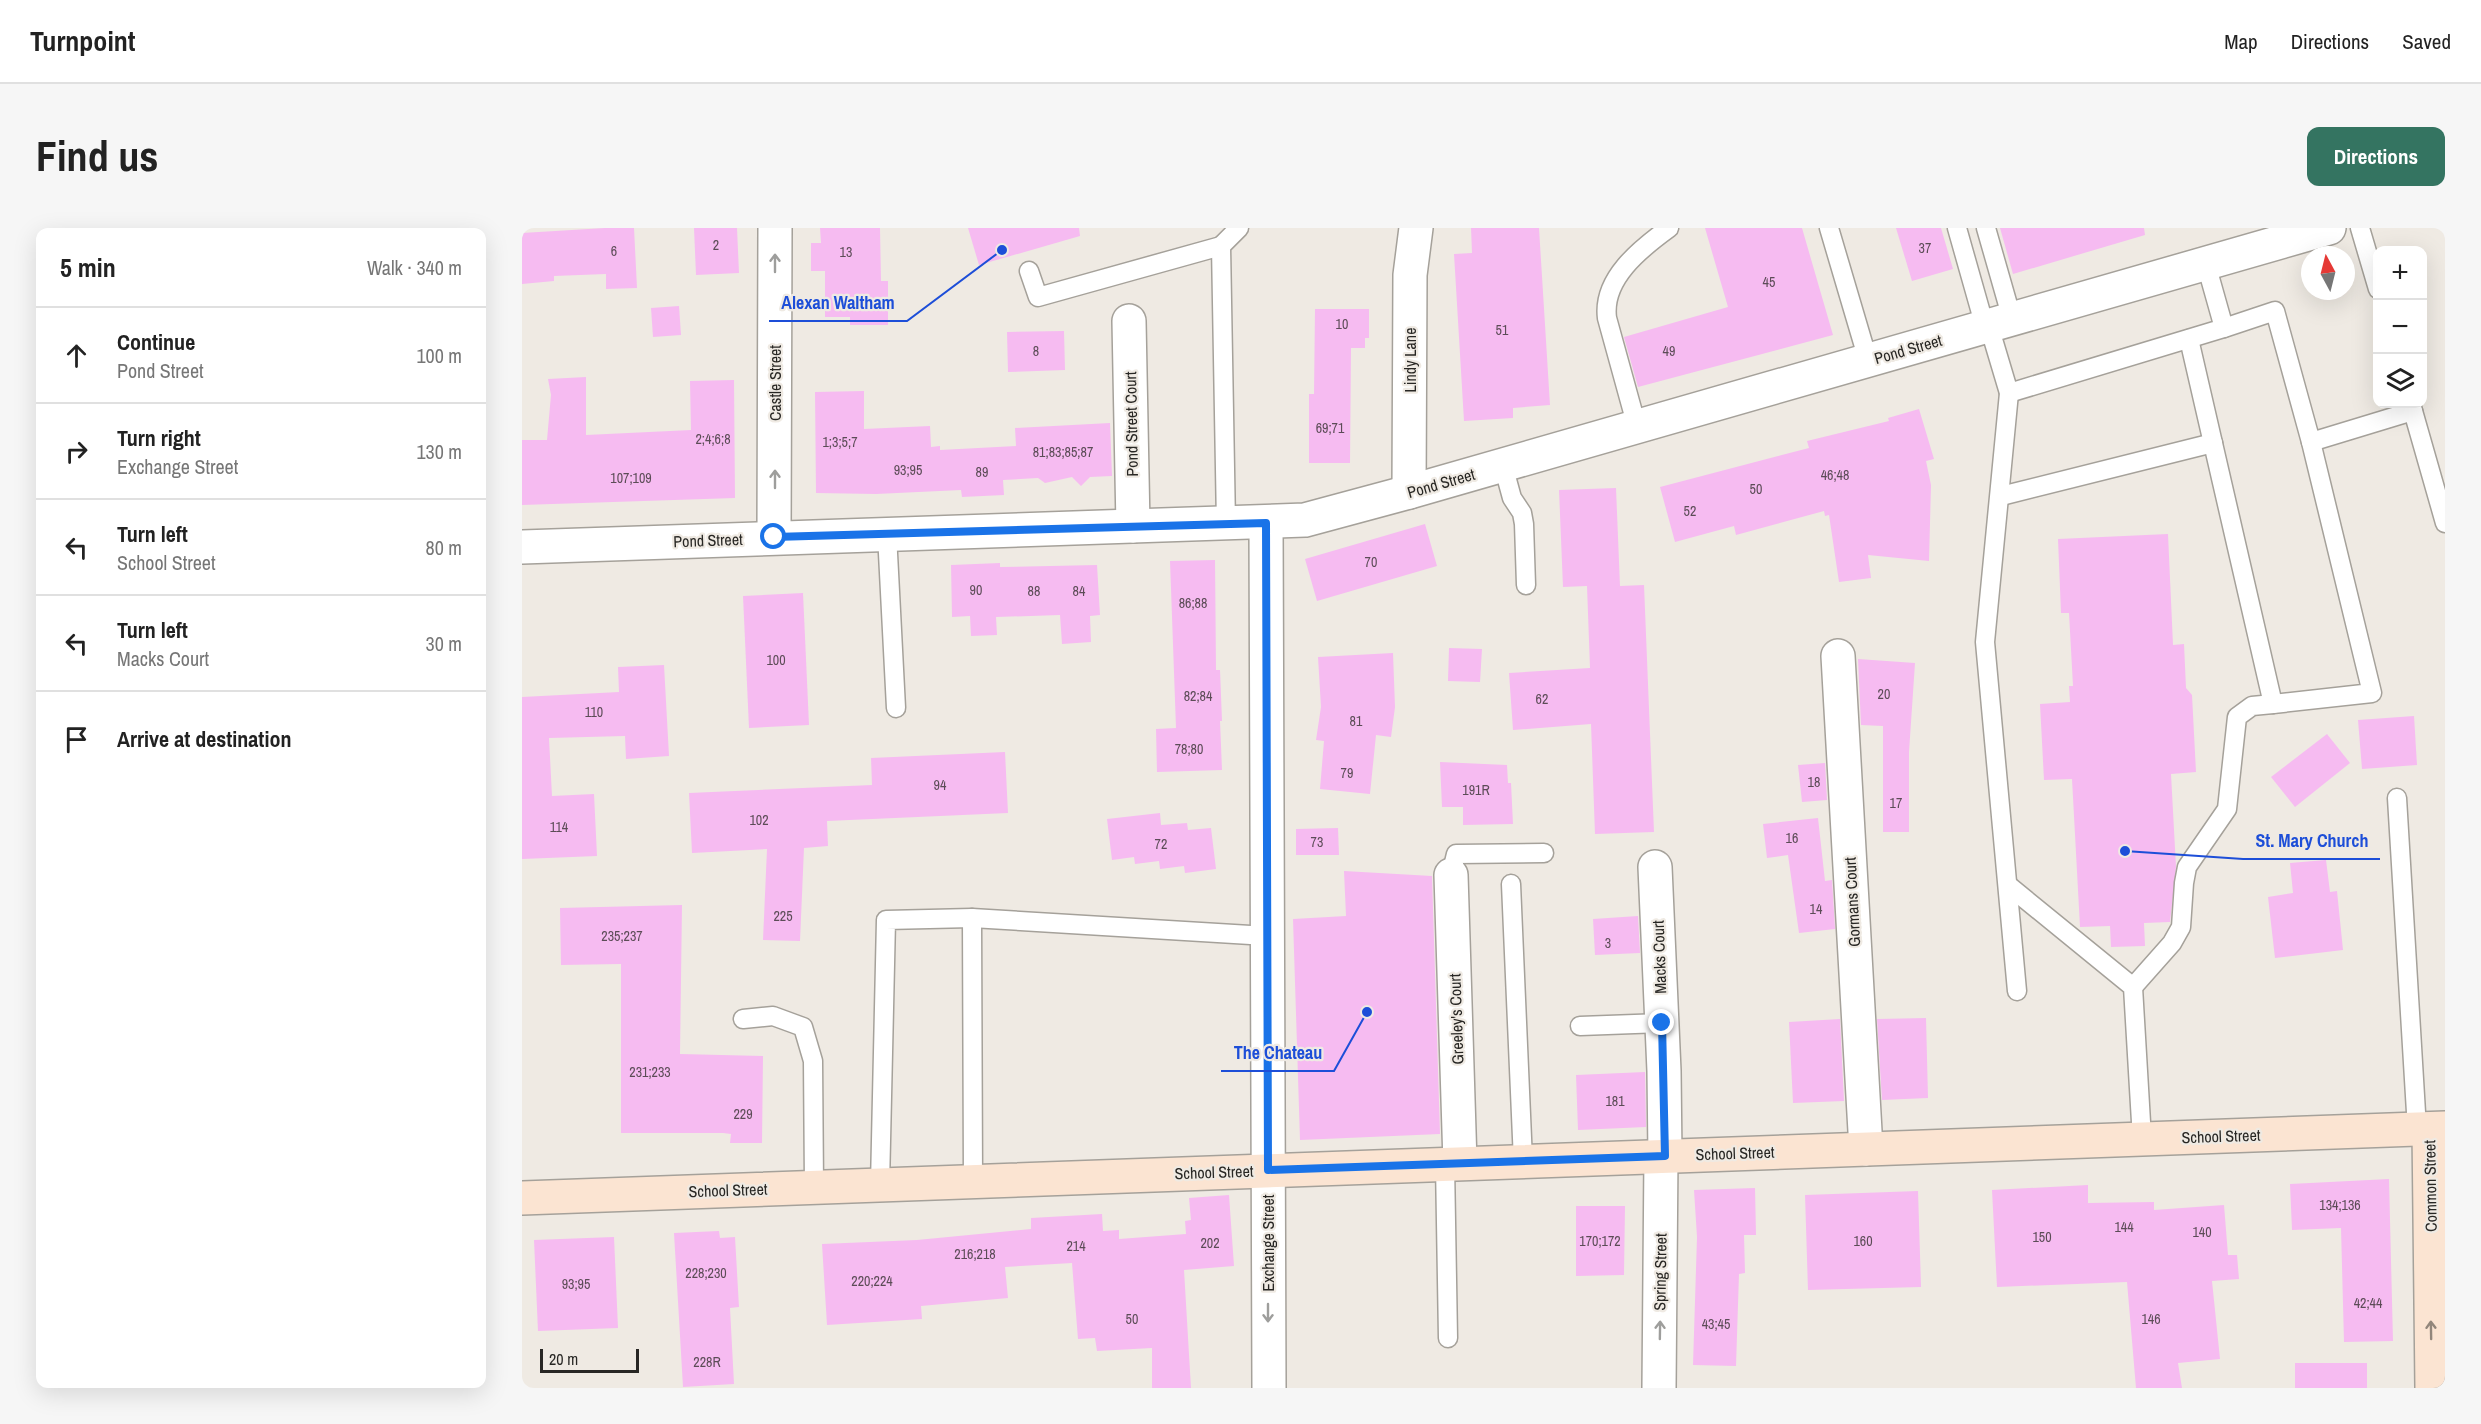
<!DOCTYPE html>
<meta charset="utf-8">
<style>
:root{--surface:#fff;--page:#f6f6f6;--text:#222;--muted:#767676;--line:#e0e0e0;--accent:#347461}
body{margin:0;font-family:"Archivo Narrow",sans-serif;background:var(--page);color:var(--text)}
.controls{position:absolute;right:18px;top:18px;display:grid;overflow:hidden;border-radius:12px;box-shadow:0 6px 24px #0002}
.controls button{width:54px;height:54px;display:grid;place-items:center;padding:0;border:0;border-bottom:2px solid var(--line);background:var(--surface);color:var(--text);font:30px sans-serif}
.compass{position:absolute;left:1779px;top:18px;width:54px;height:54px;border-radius:50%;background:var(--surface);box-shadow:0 6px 24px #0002;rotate:353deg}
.scale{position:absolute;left:18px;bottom:15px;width:99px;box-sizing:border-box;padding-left:6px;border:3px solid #282724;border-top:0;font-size:16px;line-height:21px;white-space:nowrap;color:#282724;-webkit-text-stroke:4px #efeae3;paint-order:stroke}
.stop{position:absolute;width:18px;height:18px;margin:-14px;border:4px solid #1a73e8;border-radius:50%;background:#fff}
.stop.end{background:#1a73e8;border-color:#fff;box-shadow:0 2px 6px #0008}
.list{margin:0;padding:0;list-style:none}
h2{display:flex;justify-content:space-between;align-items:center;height:78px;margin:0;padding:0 24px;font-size:26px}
h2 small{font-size:20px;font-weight:400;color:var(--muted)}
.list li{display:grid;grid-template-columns:39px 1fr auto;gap:18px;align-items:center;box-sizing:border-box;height:96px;padding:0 24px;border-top:2px solid var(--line)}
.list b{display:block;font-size:22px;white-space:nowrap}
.list p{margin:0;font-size:20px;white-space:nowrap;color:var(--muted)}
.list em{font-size:20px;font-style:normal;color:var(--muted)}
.icon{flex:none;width:33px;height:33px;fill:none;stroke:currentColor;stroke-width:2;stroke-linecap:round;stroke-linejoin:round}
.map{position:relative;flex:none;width:1923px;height:1160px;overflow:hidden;border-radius:12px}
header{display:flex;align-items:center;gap:36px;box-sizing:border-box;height:84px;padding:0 30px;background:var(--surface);border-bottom:2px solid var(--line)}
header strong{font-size:28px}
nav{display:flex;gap:33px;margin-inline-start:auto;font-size:21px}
.intro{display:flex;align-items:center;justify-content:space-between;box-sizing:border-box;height:144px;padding:0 36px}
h1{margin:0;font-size:42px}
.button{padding:15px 27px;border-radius:12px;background:var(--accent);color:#fff;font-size:21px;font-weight:700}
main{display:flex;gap:36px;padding:0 36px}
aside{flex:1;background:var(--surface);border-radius:12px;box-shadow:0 6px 24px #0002}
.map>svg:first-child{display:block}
.building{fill:#f6bbf1}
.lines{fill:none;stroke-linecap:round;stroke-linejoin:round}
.lane-casing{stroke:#a5a19a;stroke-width:21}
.street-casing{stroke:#a5a19a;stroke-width:36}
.secondary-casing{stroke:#a5a19a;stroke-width:36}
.lane{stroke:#fff;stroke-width:18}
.street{stroke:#fff;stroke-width:33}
.secondary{stroke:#fbe4d2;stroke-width:33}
.oneway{stroke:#9e9e9c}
.oneway2{stroke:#92867b}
.route{stroke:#1a73e8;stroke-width:8}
.labels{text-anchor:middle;stroke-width:4.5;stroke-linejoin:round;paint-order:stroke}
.number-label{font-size:14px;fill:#5c4c57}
.street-label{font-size:16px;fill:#282724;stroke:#efeae3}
.leader{fill:none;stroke:#1d4ed8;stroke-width:2}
.callout-dot{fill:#1d4ed8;stroke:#efeae3;stroke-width:2}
.callout-label{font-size:18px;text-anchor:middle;font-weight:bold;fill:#1d4ed8;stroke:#efeae3;stroke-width:4.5;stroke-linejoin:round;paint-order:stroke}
</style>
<header>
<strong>Turnpoint</strong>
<nav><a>Map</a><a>Directions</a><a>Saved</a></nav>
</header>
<div class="intro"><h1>Find us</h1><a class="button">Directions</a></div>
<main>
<aside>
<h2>5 min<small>Walk · 340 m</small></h2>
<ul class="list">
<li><svg class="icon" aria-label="ahead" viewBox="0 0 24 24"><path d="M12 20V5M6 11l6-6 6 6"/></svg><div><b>Continue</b><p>Pond Street</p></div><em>100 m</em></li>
<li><svg class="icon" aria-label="right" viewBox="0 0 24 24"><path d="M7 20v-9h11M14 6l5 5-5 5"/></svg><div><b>Turn right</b><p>Exchange Street</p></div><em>130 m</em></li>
<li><svg class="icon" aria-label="left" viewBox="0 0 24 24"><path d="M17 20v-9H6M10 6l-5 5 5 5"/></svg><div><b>Turn left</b><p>School Street</p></div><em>80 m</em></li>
<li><svg class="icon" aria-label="left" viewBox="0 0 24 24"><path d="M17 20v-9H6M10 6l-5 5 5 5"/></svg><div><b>Turn left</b><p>Macks Court</p></div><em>30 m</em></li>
<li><svg class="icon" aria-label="arrive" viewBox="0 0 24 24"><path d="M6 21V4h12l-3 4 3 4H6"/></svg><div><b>Arrive at destination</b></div></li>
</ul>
</aside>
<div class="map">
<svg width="1923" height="1160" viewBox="0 0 1923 1160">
<rect width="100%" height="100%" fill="#efeae3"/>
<g class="building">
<path d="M83 0H112L115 60 84 61V46L32 48V53L0 56V5Z"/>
<path d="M172 0H215L217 45 174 47Z"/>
<path d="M298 0H358L359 53H366V97H328V89H303V43H289V15H299Z"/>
<path d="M446 0H557L558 8 457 37Z"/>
<path d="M949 0H1017L1028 177 991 180V190L942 193 932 26 950 25Z"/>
<path d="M1183 0H1280L1311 107 1116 159 1102 109 1206 79Z"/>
<path d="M1374 0H1419L1431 41 1390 53Z"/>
<path d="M1478 0H1622L1623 7 1491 46Z"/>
<path d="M157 78 159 107 131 109 129 80Z"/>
<path d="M793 81H847V110H843V120H829L828 235H787V166H792Z"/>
<path d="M542 103 543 142 486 144 485 104Z"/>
<path d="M64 149V207L169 202 168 153 212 152 213 270 0 277V212H25L29 167 26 151Z"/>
<path d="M342 163V201L408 198 409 219 418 218V222L494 218 493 200 588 195 590 248 568 249 559 258 550 249 523 255 516 250 481 252 482 267 440 269 439 262 354 266 294 265 293 164Z"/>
<path d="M1397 181 1412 231 1404 233 1409 257 1407 333 1346 327 1349 350 1317 354 1307 287 1303 288 1302 283 1214 307 1212 298 1153 314 1138 259 1287 220 1285 213 1367 193 1366 190Z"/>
<path d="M1094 260 1098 358 1122 357 1132 604 1073 606 1069 496 991 502 987 445 1068 440 1065 358 1041 359 1037 262Z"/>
<path d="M903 296 915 338 795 373 783 331Z"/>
<path d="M1646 306 1651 417 1662 416 1664 460 1670 467 1674 544 1649 546 1654 639 1648 694 1622 695 1623 718 1589 719 1588 698 1558 699 1550 551 1522 552 1518 476 1548 474 1547 458H1551L1547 385H1539L1536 311Z"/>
<path d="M693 332 694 442H698L700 493H698L700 542 635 544 634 501 654 500 648 333Z"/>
<path d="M478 335V339L575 337 578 387 568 388 569 414 540 416 538 387 474 389 475 407 449 408 448 388 430 389 429 337Z"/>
<path d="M281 365 287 497 227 500 221 368Z"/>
<path d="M927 420 960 421 958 454 926 453Z"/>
<path d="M871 425 873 479 869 509 854 507 848 566 798 561 802 513 794 512 799 479 796 429Z"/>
<path d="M1336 431 1393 435 1387 524V604H1361V498L1339 497Z"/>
<path d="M142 437 147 528 104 531 103 508 27 510 30 568 72 566 75 628 0 631V469L97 464 96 439Z"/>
<path d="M1892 488 1895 537 1840 541 1836 492Z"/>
<path d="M1805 506 1828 535 1773 579 1749 549Z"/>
<path d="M483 524 486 585 305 593 306 618 282 620 278 713 241 712 245 621 170 625 167 565 350 557 349 530Z"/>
<path d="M918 534 985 537 986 555H989L991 596 941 597V579H920Z"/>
<path d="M1303 535 1305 572 1280 574 1276 537Z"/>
<path d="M638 585 639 597 665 595 666 602 689 600 694 641 663 645 662 638 638 641 637 633 613 636 612 629 590 632 585 591Z"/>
<path d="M1296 590 1303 653 1310 652 1313 701 1277 705 1266 627 1245 630 1241 596Z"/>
<path d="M816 600 817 627H774V601Z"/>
<path d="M1804 632 1808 664 1815 663 1821 722 1753 730 1746 669 1771 665 1768 635Z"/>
<path d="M822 643 910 648 918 906 778 912 771 691 824 688Z"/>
<path d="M160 677 158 826 241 828 240 915H208L209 906 201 905H99V736L39 737 38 680Z"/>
<path d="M1116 688 1118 725 1073 727 1071 691Z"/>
<path d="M1404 790 1406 870 1360 872 1355 791Z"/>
<path d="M1318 791 1322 873 1271 875 1267 794Z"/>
<path d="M1123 844 1124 899 1056 902 1054 847Z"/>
<path d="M1867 951 1871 1113 1822 1114 1819 1000 1770 1002 1768 956Z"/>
<path d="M1566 957V975L1632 974V982L1702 977 1706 1027H1715L1717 1051 1690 1053 1698 1131 1656 1135 1660 1160H1614L1605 1054 1475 1059 1470 962Z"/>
<path d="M1233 960 1234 1007H1222L1223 1045 1217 1046 1214 1138 1171 1137 1175 1009 1172 962Z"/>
<path d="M1396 963 1399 1059 1286 1062 1283 967Z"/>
<path d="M707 967 712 1038 662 1042 669 1160H630V1120L575 1123 573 1110 556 1111 550 1035 483 1039 486 1070 399 1078 400 1091 305 1097 300 1016 395 1012 509 1001V990L580 986 581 1003 597 1002V1011L664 1006 663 993 669 992 667 970Z"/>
<path d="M1054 978H1103L1102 1047 1054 1048Z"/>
<path d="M197 1003 198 1010 213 1009 217 1079 208 1080 212 1156 161 1159 152 1005Z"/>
<path d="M92 1009 96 1100 16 1103 12 1012Z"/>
<rect x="1773" y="1135" width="72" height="25"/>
</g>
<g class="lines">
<defs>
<g id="lane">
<path d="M1307 0 1346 132"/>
<path d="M1435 0 1463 99"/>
<path d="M1464 0 1490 91"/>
<path d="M1838 0 1856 61"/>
<path d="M507 43 516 69 699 18"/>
<path d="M1467 98 1487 165 1463 414 1495 763"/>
<path d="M1702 100 1753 83 1789 214 1891 183"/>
<path d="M1667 111 1751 476 1850 465 1789 214"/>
<path d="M1487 165 1702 100 1684 36"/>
<path d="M1889 176 1923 295"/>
<path d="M1115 199 1085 90C1080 51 1118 21 1147 0"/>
<path d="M981 237 990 270 1000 285 1002 296 1004 357"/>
<path d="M1479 268 1691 215"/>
<path d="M704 296 699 18 717 0"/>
<path d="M365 306 374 480"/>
<path d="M1875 570 1895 901"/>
<path d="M929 647 934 626 1022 625"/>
<path d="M989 656 1001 933"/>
<path d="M1487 658 1611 759 1620 911"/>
<path d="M450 690 451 953"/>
<path d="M1611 759 1650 715 1659 699 1662 655 1665 639 1705 581 1715 489 1730 478 1751 476"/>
<path d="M221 791 251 788 281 799 291 833 292 959"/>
<path d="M1058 798 1140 795"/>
<path d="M923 936 926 1110"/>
<path d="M358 957 364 692 450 690 745 708"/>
</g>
<g id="street">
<path d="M607 93 611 298"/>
<path d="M887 264 888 47 894 0"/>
<path d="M744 295 747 1160"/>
<path d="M252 309 253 0"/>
<path d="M0 319 783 292 887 264 1807 0"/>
<path d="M1316 428 1344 921"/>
<path d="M1133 639 1142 843 1143 928"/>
<path d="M929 647 938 935"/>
<path d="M1137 1160 1139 928"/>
</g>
<g id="secondary">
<path d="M1907 901 1910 1160"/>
<path d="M0 970 1923 900"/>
</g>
</defs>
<use href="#lane" class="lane-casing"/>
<use href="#street" class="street-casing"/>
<use href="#secondary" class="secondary-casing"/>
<use href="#lane" class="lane"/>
<use href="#street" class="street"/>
<use href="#secondary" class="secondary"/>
</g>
<defs><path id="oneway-shaft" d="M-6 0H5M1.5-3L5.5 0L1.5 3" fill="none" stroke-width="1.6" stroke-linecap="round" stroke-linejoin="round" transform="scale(1.5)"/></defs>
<g class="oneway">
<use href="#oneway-shaft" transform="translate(253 35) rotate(-90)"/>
<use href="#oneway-shaft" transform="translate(253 251) rotate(-90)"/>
<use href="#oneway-shaft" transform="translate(746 1085) rotate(90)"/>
<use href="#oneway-shaft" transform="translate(1138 1102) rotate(-89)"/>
</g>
<use class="oneway2" href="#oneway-shaft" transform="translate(1909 1102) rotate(-91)"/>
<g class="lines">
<path class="route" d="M252 309 744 295 746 942 1143 928 1140 795"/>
</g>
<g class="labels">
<g class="number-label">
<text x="194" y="22">2</text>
<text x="1403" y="25">37</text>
<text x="92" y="28">6</text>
<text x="324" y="29">13</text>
<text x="1247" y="59">45</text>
<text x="820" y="101">10</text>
<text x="980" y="107">51</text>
<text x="514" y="128">8</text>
<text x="1147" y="128">49</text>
<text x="808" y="205">69;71</text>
<text x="191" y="216">2;4;6;8</text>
<text x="318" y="219">1;3;5;7</text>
<text x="541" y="229">81;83;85;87</text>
<text x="386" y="247">93;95</text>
<text x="460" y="249">89</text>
<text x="1313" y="252">46;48</text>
<text x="109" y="255">107;109</text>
<text x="1234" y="266">50</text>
<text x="1168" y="288">52</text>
<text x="849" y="339">70</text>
<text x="454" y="367">90</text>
<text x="512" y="368">88</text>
<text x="557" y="368">84</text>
<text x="671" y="380">86;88</text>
<text x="254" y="437">100</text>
<text x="1362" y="471">20</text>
<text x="676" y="473">82;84</text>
<text x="1020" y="476">62</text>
<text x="72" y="489">110</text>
<text x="834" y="498">81</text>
<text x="667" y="526">78;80</text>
<text x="825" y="550">79</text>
<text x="1292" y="559">18</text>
<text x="418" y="562">94</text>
<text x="954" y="567">191R</text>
<text x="1374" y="580">17</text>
<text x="237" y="597">102</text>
<text x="37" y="604">114</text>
<text x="1270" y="615">16</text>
<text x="795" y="619">73</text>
<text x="639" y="621">72</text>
<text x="1294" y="686">14</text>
<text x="261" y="693">225</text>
<text x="100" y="713">235;237</text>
<text x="1086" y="720">3</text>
<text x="128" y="849">231;233</text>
<text x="1093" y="878">181</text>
<text x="221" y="891">229</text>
<text x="1818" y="982">134;136</text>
<text x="1602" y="1004">144</text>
<text x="1680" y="1009">140</text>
<text x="1520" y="1014">150</text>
<text x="1078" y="1018">170;172</text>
<text x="1341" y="1018">160</text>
<text x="688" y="1020">202</text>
<text x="554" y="1023">214</text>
<text x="453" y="1031">216;218</text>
<text x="184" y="1050">228;230</text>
<text x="350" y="1058">220;224</text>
<text x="54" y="1061">93;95</text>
<text x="1846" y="1080">42;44</text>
<text x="610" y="1096">50</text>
<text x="1629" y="1096">146</text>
<text x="1194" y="1101">43;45</text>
<text x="185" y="1139">228R</text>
</g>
<g class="street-label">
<text transform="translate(1386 121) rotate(-16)" y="6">Pond Street</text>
<text transform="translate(888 132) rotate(-90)" y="6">Lindy Lane</text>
<text transform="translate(253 155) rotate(-90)" y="6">Castle Street</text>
<text transform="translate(609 196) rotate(-91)" y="6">Pond Street Court</text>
<text transform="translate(919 255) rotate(-16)" y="6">Pond Street</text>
<text transform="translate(186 312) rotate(-2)" y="6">Pond Street</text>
<text transform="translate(1330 674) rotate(-93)" y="6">Gormans Court</text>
<text transform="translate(1137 729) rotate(-92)" y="6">Macks Court</text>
<text transform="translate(934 791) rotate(-92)" y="6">Greeley's Court</text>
<text transform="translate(1699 908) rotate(-2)" y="6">School Street</text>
<text transform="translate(1213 925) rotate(-2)" y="6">School Street</text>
<text transform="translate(692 944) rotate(-2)" y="6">School Street</text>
<text transform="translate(1908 958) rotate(-91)" y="6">Common Street</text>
<text transform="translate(206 962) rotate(-2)" y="6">School Street</text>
<text transform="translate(746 1015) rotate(-90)" y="6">Exchange Street</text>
<text transform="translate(1138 1044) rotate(-89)" y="6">Spring Street</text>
</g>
</g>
<path class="leader" d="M480 22L385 93H247M1603 623L1721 631H1858M845 784L812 843H699"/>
<g class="callout-dot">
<circle cx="480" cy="22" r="6"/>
<circle cx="1603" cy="623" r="6"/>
<circle cx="845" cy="784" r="6"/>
</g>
<g class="callout-label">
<text x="316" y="81">Alexan Waltham</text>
<text x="1790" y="619">St. Mary Church</text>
<text x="756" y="831">The Chateau</text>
</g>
</svg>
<div class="controls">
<button>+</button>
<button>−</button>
<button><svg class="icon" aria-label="layers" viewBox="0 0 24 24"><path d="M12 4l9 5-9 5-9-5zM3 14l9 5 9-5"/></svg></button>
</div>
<svg class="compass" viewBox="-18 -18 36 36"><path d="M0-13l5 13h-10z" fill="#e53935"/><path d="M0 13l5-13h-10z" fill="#767676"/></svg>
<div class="scale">20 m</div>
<div class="stop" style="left:252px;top:309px"></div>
<div class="stop end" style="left:1140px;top:795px"></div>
</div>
</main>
